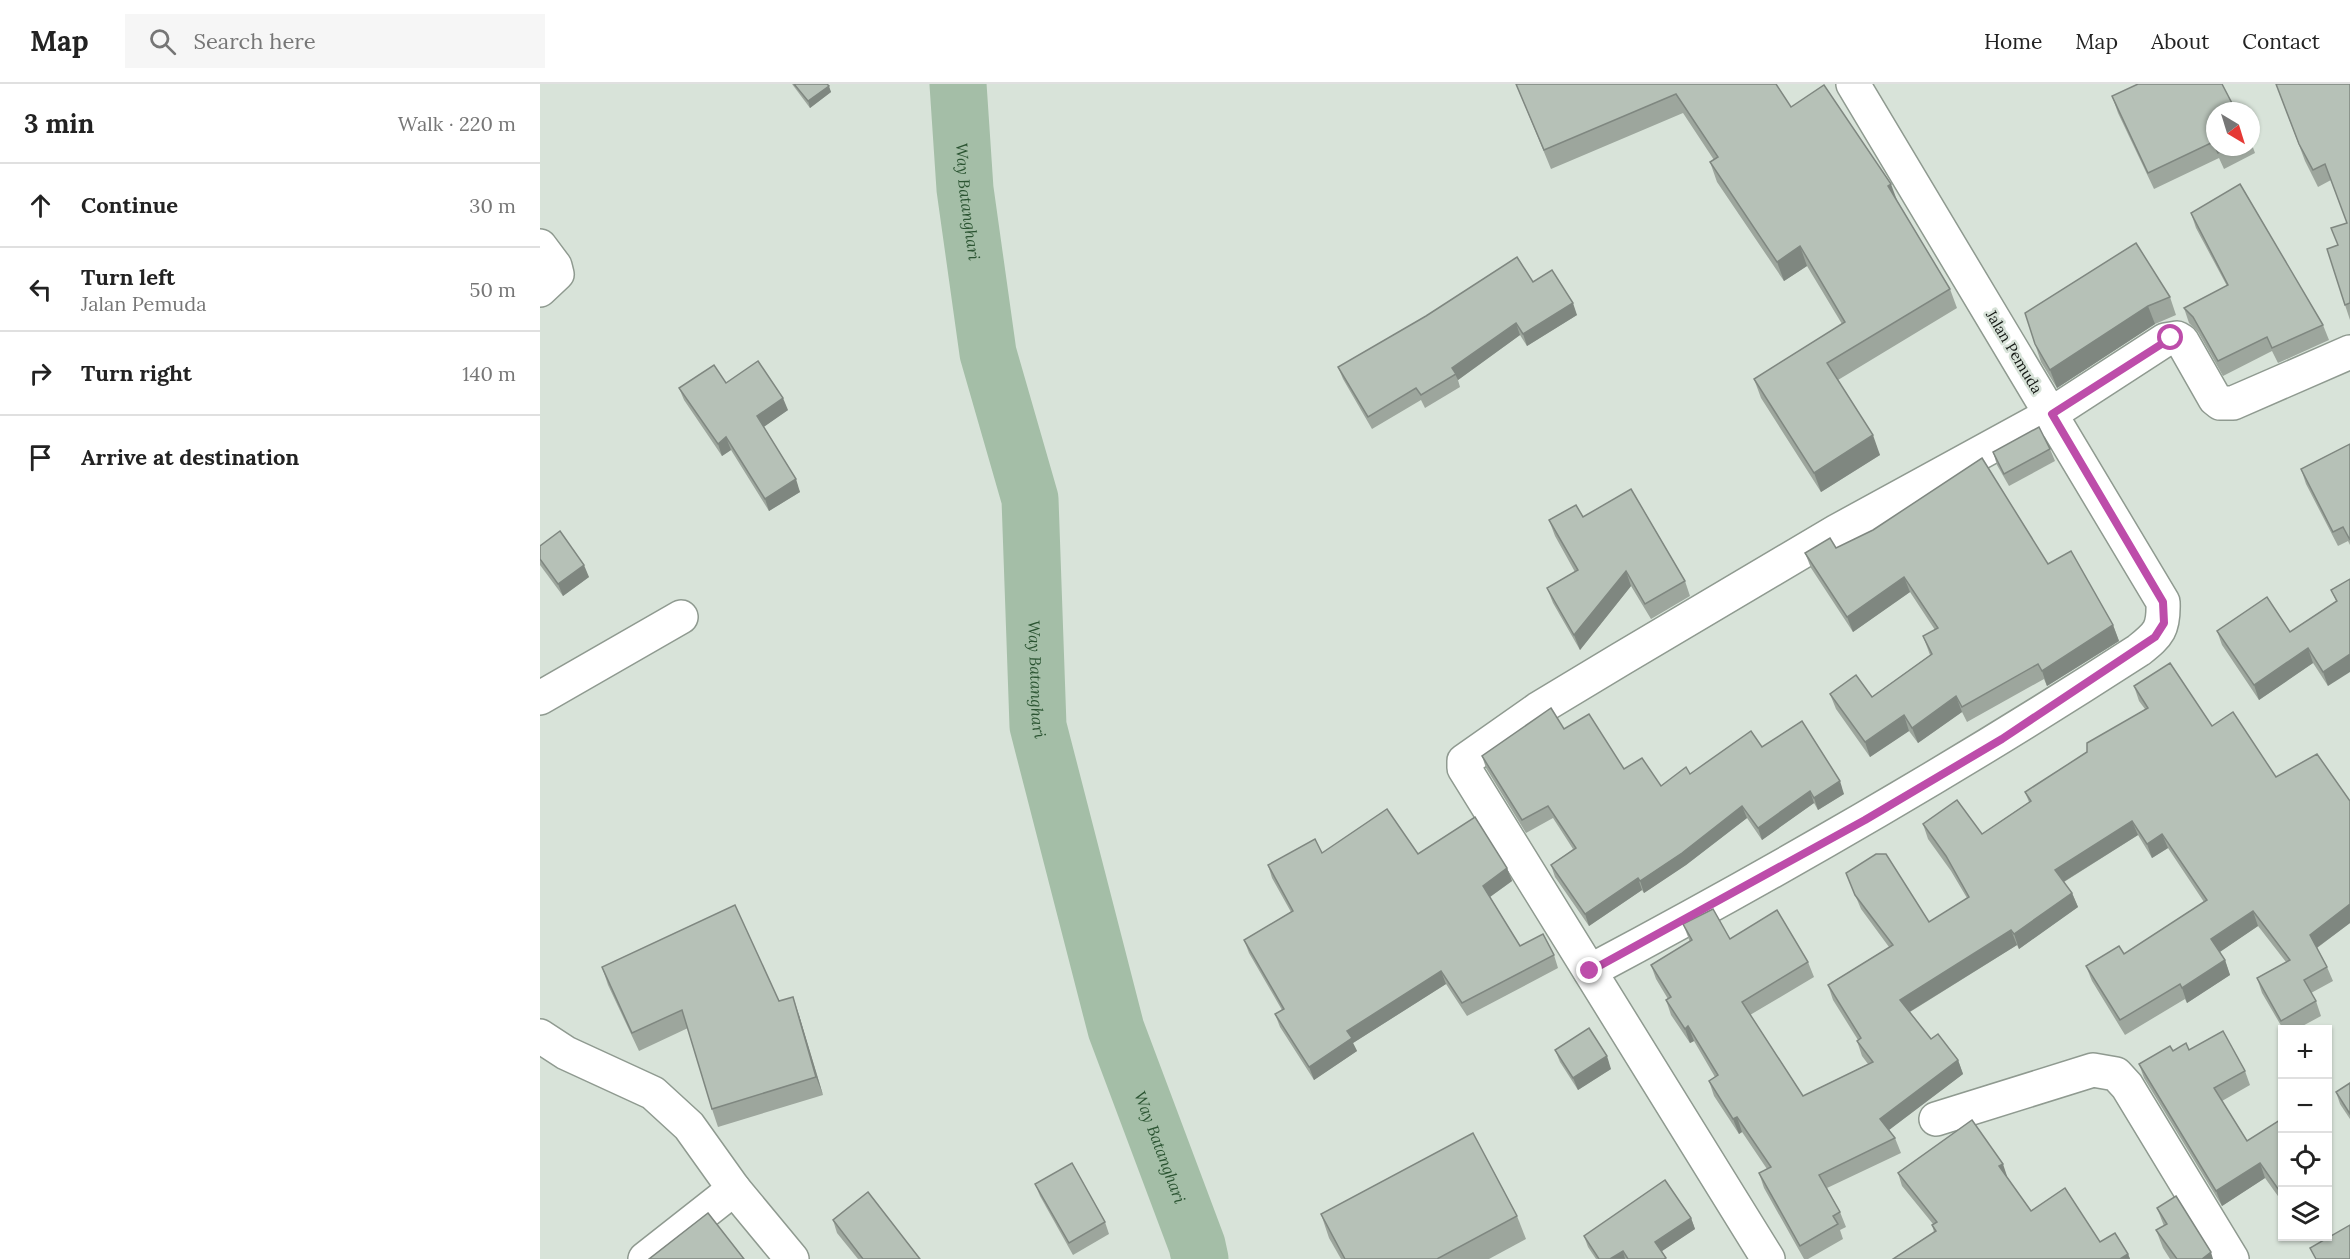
<!DOCTYPE html>
<meta charset="utf-8">
<style>
:root{--surface:#fff;--page:#f6f6f6;--text:#222;--muted:#767676;--line:#e0e0e0}
body{margin:0;font-family:Lora,serif;background:var(--page);color:var(--text)}
.controls{position:absolute;right:18px;bottom:18px;display:grid;overflow:hidden;border-radius:0px;box-shadow:0 2px 4px #0004}
.controls button{width:54px;height:54px;display:grid;place-items:center;padding:0;border:0;border-bottom:2px solid var(--line);background:var(--surface);color:var(--text);font:30px sans-serif}
.compass{position:absolute;left:1666px;top:18px;width:54px;height:54px;border-radius:50%;background:var(--surface);box-shadow:0 2px 4px #0004;rotate:142deg}
.stop{position:absolute;width:18px;height:18px;margin:-14px;border:4px solid #bd4daa;border-radius:50%;background:#fff}
.stop.end{background:#bd4daa;border-color:#fff;box-shadow:0 2px 6px #0008}
.list{margin:0;padding:0;list-style:none}
h2{display:flex;justify-content:space-between;align-items:center;height:78px;margin:0;padding:0 24px;font-size:26px}
h2 small{font-size:20px;font-weight:400;color:var(--muted)}
.list li{display:grid;grid-template-columns:39px 1fr auto;gap:18px;align-items:center;box-sizing:border-box;height:84px;padding:0 24px;border-top:2px solid var(--line)}
.list b{display:block;font-size:22px;white-space:nowrap}
.list p{margin:0;font-size:20px;white-space:nowrap;color:var(--muted)}
.list em{font-size:20px;font-style:normal;color:var(--muted)}
.icon{flex:none;width:33px;height:33px;fill:none;stroke:currentColor;stroke-width:2;stroke-linecap:round;stroke-linejoin:round}
.map{position:relative;flex:none;width:1810px;height:1175px;overflow:hidden}
header{display:flex;align-items:center;gap:36px;box-sizing:border-box;height:84px;padding:0 30px;background:var(--surface);border-bottom:2px solid var(--line)}
header strong{font-size:28px}
nav{display:flex;gap:33px;margin-inline-start:auto;font-size:21px}
.search{width:420px;height:54px;background:var(--page);display:flex;align-items:center;gap:15px;box-sizing:border-box;padding:0 21px;border-radius:0px;color:var(--muted);font-size:22px}
main{display:flex}
aside{flex:1;background:var(--surface)}
.map>svg:first-child{display:block}
.lines{fill:none;stroke-linecap:round;stroke-linejoin:round}
.river{stroke:#a4bea7;stroke-width:57}
.minor-casing{stroke:#8f9a90;stroke-width:36}
.minor{stroke:#fff;stroke-width:33}
.wall{fill:#9da69d}
.shaded-wall{fill:#7f8780}
.building{fill:#b6c1b7;stroke:#7f8780;stroke-width:1.5}
.route{stroke:#bd4daa;stroke-width:8}
.labels{text-anchor:middle;stroke-width:5;stroke-linejoin:round;paint-order:stroke}
.street-label{font-size:15px;fill:#121612;stroke:#d8e3d9}
.water-label{font-size:16px;font-style:italic;fill:#2b5432;stroke:#d8e3d9}
</style>
<header>
<strong>Map</strong>
<div class="search"><svg class="icon" aria-label="search" viewBox="0 0 24 24"><circle cx="10" cy="10" r="6"/><path d="M15 15l6 6"/></svg>Search here</div>
<nav><a>Home</a><a>Map</a><a>About</a><a>Contact</a></nav>
</header>
<main>
<aside>
<h2>3 min<small>Walk · 220 m</small></h2>
<ul class="list">
<li><svg class="icon" aria-label="ahead" viewBox="0 0 24 24"><path d="M12 20V5M6 11l6-6 6 6"/></svg><div><b>Continue</b></div><em>30 m</em></li>
<li><svg class="icon" aria-label="left" viewBox="0 0 24 24"><path d="M17 20v-9H6M10 6l-5 5 5 5"/></svg><div><b>Turn left</b><p>Jalan Pemuda</p></div><em>50 m</em></li>
<li><svg class="icon" aria-label="right" viewBox="0 0 24 24"><path d="M7 20v-9h11M14 6l5 5-5 5"/></svg><div><b>Turn right</b></div><em>140 m</em></li>
<li><svg class="icon" aria-label="arrive" viewBox="0 0 24 24"><path d="M6 21V4h12l-3 4 3 4H6"/></svg><div><b>Arrive at destination</b></div></li>
</ul>
</aside>
<div class="map">
<svg width="1810" height="1175" viewBox="0 0 1810 1175">
<rect width="100%" height="100%" fill="#d8e3d9"/>
<g class="lines">
<path class="river" id="s1" d="M418 0 425 105 448 269 490 415 498 642 576 945 657 1161 660 1175"/>
<defs>
<g id="minor">
<path d="M0 162 15 182 17 190 0 206"/>
<path d="M0 614 141 533"/>
<path d="M1050 887C1238 787 1420 682 1599 566 1619 550 1624 545 1623 518L1313 0"/>
<path d="M0 952 26 969 113 1009 149 1042 194 1105 252 1175"/>
<path d="M1396 1035 1553 986 1576 990 1587 1002 1692 1175"/>
<path d="M105 1175 194 1105"/>
<path d="M1228 1175 924 684V677L998 625 1081 575 1297 447 1511 330 1625 256 1637 254 1642 257 1675 315 1680 319H1693L1810 268"/>
</g>
</defs>
<use href="#minor" class="minor-casing"/>
<use href="#minor" class="minor"/>
</g>
<g class="wall">
<path d="M252 0H287L291 8 270 24Z"/>
<path d="M976 0H1236L1251 23 1358 118 1410 205 1417 224 1298 296 1340 371 1281 408 1221 314 1214 295 1302 240 1267 182 1244 197 1177 98 1170 78 1174 76 1143 29 1011 85Z"/>
<path d="M1682 0 1675 63H1711V58L1715 69 1684 85 1679 74 1614 105 1578 29 1572 12Z"/>
<path d="M1736 0H1810V236L1805 221 1798 161 1807 139 1791 96 1778 103 1765 77Z"/>
<path d="M1651 129 1783 241 1789 256 1738 279 1732 267 1683 292 1658 248 1649 239 1644 224 1687 202 1656 144Z"/>
<path d="M993 198 1037 231 987 262 980 251 918 296 920 303 885 324 881 316 832 345 803 295 798 283Z"/>
<path d="M1630 213 1636 231 1615 240 1517 304 1501 278 1495 260Z"/>
<path d="M186 299 248 326 223 343 260 408 229 427 191 366 182 372 144 316 139 304Z"/>
<path d="M1810 360V461L1808 457 1798 462 1766 400 1761 385Z"/>
<path d="M1510 365 1515 377 1469 402 1457 381 1453 368Z"/>
<path d="M1043 433 1145 497 1150 512 1111 535 1091 502 1040 566 1013 519 1007 504 1035 488 1015 452 1009 436Z"/>
<path d="M0 462 49 493 23 512 0 481Z"/>
<path d="M1296 464 1508 480 1573 541 1579 557 1507 602 1504 595 1427 638 1422 628 1378 659 1369 647 1330 673 1296 625 1290 610 1332 613 1390 571 1383 552 1395 546 1370 508 1313 548 1271 484 1265 469Z"/>
<path d="M1810 495 1788 602 1773 579 1719 616 1682 561 1677 547 1750 548 1796 517 1791 506Z"/>
<path d="M1594 602 1672 642 1736 693 1810 717V839L1777 864 1787 883 1793 897 1771 909 1776 917 1781 932 1757 945H1743L1722 909 1717 894 1746 878 1718 842 1679 868 1685 876 1690 891 1647 919 1645 915 1585 951 1552 897 1546 882 1584 870 1664 818 1628 764 1612 774 1598 751 1524 798 1532 809 1538 823 1479 865 1477 861 1370 928 1391 955 1418 976 1423 990 1349 1046 1355 1054 1361 1069 1287 1104 1300 1128 1306 1143 1300 1146 1303 1155 1268 1175H1264L1224 1104 1219 1089 1227 1085 1202 1048 1199 1050 1174 1012 1169 997 1175 993 1154 957 1150 959 1131 931 1126 916 1128 915 1116 895 1111 881 1150 858 1143 840 1190 855 1268 878 1274 893 1210 931 1263 1012 1328 980 1322 972 1317 957 1318 956 1293 916 1288 901 1349 863 1321 825 1306 789 1389 838 1427 814 1411 787 1388 755 1383 740 1442 750 1489 718 1485 708 1547 668 1605 625 1599 617Z"/>
<path d="M1024 645 1084 685 1121 702 1150 690 1222 663 1304 710 1278 726 1274 719 1222 756 1207 734 1146 781 1104 809 1102 806 1049 842 1015 793 1011 781 1033 765 1013 734 986 749 946 684 942 672Z"/>
<path d="M782 769 878 770 967 784 972 797 950 813 980 862 1014 871 1018 884 927 932 906 900 813 959 817 967 774 996 740 943 735 930 742 926 709 869 704 856 751 828 732 794 728 781Z"/>
<path d="M62 883 239 917 259 931 283 1011 178 1043 172 1025 148 944 99 967 68 901Z"/>
<path d="M1015 966 1071 985 1038 1006 1020 978Z"/>
<path d="M1649 966 1705 987 1710 1001 1682 1017 1707 1057 1743 1034V1119L1725 1094 1682 1122 1604 994 1599 980 1633 967Z"/>
<path d="M1810 999V1035L1800 1020 1796 1008Z"/>
<path d="M1358 1089 1467 1092V1093L1491 1127 1560 1158 1588 1170 1590 1175H1353L1394 1148 1392 1141 1393 1140 1362 1102Z"/>
<path d="M495 1100 565 1138 569 1150 533 1171 500 1112Z"/>
<path d="M1617 1124 1673 1175H1630L1623 1164 1616 1146 1624 1142Z"/>
<path d="M781 1130 977 1132 986 1155 949 1175H801L789 1154Z"/>
<path d="M1151 1134 1155 1145 1122 1167 1126 1175H1056L1048 1163 1044 1152Z"/>
<path d="M293 1136 380 1175H318L297 1149Z"/>
</g>
<g class="shaded-wall">
<path d="M289 2 291 8 270 24 268 17Z"/>
<path d="M1351 100 1358 119 1348 102Z"/>
<path d="M1260 162 1267 182 1244 197 1237 178Z"/>
<path d="M1033 219 1037 231 987 262 983 250Z"/>
<path d="M1608 222 1615 240 1517 304 1510 286Z"/>
<path d="M976 239 980 251 918 296 912 284Z"/>
<path d="M243 314 248 326 221 345 217 332Z"/>
<path d="M1333 351 1340 371 1281 408 1274 389Z"/>
<path d="M186 353 191 366 182 372 178 360Z"/>
<path d="M256 395 260 408 229 427 225 415Z"/>
<path d="M44 481 49 493 23 512 18 500Z"/>
<path d="M1086 487 1091 502 1040 566 1034 551Z"/>
<path d="M1364 493 1370 508 1313 548 1307 533Z"/>
<path d="M1573 541 1579 557 1507 602 1502 587Z"/>
<path d="M1768 564 1773 579 1719 616 1714 601Z"/>
<path d="M1810 570V588L1788 602 1783 588Z"/>
<path d="M1416 612 1422 628 1378 659 1372 644Z"/>
<path d="M1364 631 1369 647 1330 673 1325 658Z"/>
<path d="M1300 697 1304 710 1278 726 1274 714Z"/>
<path d="M1270 707 1274 719 1222 756 1218 744Z"/>
<path d="M1202 722 1207 734 1146 781 1104 809 1100 797Z"/>
<path d="M1592 737 1598 751 1520 800 1515 786Z"/>
<path d="M1622 750 1628 764 1612 774 1607 760Z"/>
<path d="M967 784 972 797 947 815 943 802Z"/>
<path d="M1098 794 1102 806 1049 842 1045 830Z"/>
<path d="M1532 809 1538 823 1479 865 1474 850Z"/>
<path d="M1810 820V839L1775 865 1770 851Z"/>
<path d="M1713 827 1718 842 1677 870 1671 855Z"/>
<path d="M1471 846 1477 861 1366 930 1360 916Z"/>
<path d="M1685 876 1690 891 1647 919 1642 904Z"/>
<path d="M901 887 906 900 813 959 817 967 774 996 769 983 807 947Z"/>
<path d="M253 913 259 931 283 1011 276 993Z"/>
<path d="M1148 942 1154 957 1150 959 1145 945Z"/>
<path d="M1067 972 1071 985 1038 1006 1033 994Z"/>
<path d="M1418 976 1423 990 1345 1049 1340 1035Z"/>
<path d="M1197 1033 1202 1048 1199 1050 1193 1035Z"/>
<path d="M1720 1079 1725 1094 1682 1122 1676 1107Z"/>
<path d="M1463 1080 1467 1092 1464 1095 1459 1082Z"/>
<path d="M1151 1134 1155 1145 1119 1169 1115 1158Z"/>
<path d="M1083 1167 1085 1175H1070Z"/>
<path d="M1671 1168 1673 1175H1662Z"/>
<path d="M1588 1170 1590 1175H1580Z"/>
</g>
<g class="building">
<path d="M254 0H287L289 2 268 17Z"/>
<path d="M976 0H1236L1251 23 1284 1 1351 100 1348 102 1410 205 1287 279 1333 351 1274 389 1214 295 1305 238 1260 162 1237 178 1170 78 1178 73 1136 10 1004 66Z"/>
<path d="M1598 0H1682L1696 27H1675V62L1673 58 1608 89 1572 12Z"/>
<path d="M1736 0H1810V219L1805 221 1787 165 1798 161 1791 144 1807 139 1785 80 1773 86 1759 60Z"/>
<path d="M1675 63H1689L1678 69Z"/>
<path d="M1700 100 1783 241 1732 264 1727 253 1678 277 1653 233 1644 224 1688 201 1651 129Z"/>
<path d="M1596 159 1630 213 1608 222 1510 286 1495 260 1485 229Z"/>
<path d="M977 173 993 198 1012 186 1033 219 983 250 976 239 912 284 916 290 881 311 876 304 828 333 798 283 886 232Z"/>
<path d="M218 277 243 314 217 332 256 395 225 415 186 353 178 360 139 304 174 281 186 299Z"/>
<path d="M1499 343 1510 365 1464 390 1453 368Z"/>
<path d="M1810 360V456L1803 443 1793 448 1761 385Z"/>
<path d="M1442 374 1508 480 1531 467 1573 541 1502 587 1498 580 1422 623 1416 612 1372 644 1364 631 1325 658 1290 610 1316 591 1332 613 1392 570 1383 552 1398 544 1364 493 1307 533 1265 469 1290 454 1296 464 1333 446Z"/>
<path d="M1091 405 1145 497 1105 520 1086 487 1034 551 1007 504 1038 486 1009 436 1036 421 1043 433Z"/>
<path d="M20 447 44 481 18 500 0 475V462Z"/>
<path d="M1810 495V570L1783 588 1768 564 1714 601 1677 547 1727 513 1750 548 1797 517 1791 506Z"/>
<path d="M1630 579 1672 642 1693 628 1736 693 1777 670 1810 717V820L1770 851 1787 883 1764 896 1776 917 1741 937 1717 894 1750 876 1713 827 1671 855 1685 876 1642 904 1640 900 1580 936 1546 882 1579 862 1584 870 1667 816 1622 750 1607 760 1592 737 1515 786 1532 809 1474 850 1471 846 1360 916 1391 955 1398 950 1418 976 1340 1035 1355 1054 1279 1091 1300 1128 1293 1132 1298 1140 1260 1162 1219 1089 1231 1083 1197 1033 1193 1035 1169 997 1178 991 1148 942 1145 945 1126 916 1131 913 1111 881 1152 856 1143 840 1173 825 1190 855 1237 826 1268 878 1202 918 1263 1012 1333 978 1317 957 1321 954 1288 901 1353 861 1315 811 1306 789 1336 770H1346L1389 838 1429 813 1406 772 1383 740 1417 716 1442 750 1491 717 1485 708 1547 668V659L1608 624 1594 602Z"/>
<path d="M1011 624 1024 645 1049 630 1084 685 1102 674 1121 702 1146 683 1150 690 1211 647 1222 663 1262 637 1300 697 1274 714 1270 707 1218 744 1202 722 1142 769 1100 797 1098 794 1045 830 1011 781 1036 764 1008 722 982 736 942 672Z"/>
<path d="M847 725 878 770 935 733 967 784 943 802 980 862 1003 850 1014 871 922 919 901 887 807 947 812 954 769 983 735 930 744 925 704 856 753 827 728 781 775 755 782 769Z"/>
<path d="M195 821 239 917 253 913 276 993 172 1025 142 926 92 949 62 883Z"/>
<path d="M1049 944 1067 972 1033 994 1015 966Z"/>
<path d="M1683 947 1705 987 1674 1004 1707 1057 1743 1034V1112L1720 1079 1676 1107 1599 980 1630 962 1633 967 1646 959 1649 966Z"/>
<path d="M1810 999V1030L1796 1008Z"/>
<path d="M1432 1036 1463 1080 1459 1082 1491 1127 1525 1104 1560 1158 1575 1149 1588 1170 1580 1175H1353L1396 1147 1392 1141 1397 1138 1358 1089Z"/>
<path d="M933 1049 977 1132 897 1175H805L781 1130Z"/>
<path d="M532 1079 565 1138 529 1159 495 1100Z"/>
<path d="M1125 1096 1151 1134 1115 1158 1126 1174 1124 1175H1088L1083 1167 1070 1175H1059L1044 1152Z"/>
<path d="M328 1108 380 1175H323L293 1136Z"/>
<path d="M1636 1112 1671 1168 1662 1175H1637L1616 1146 1627 1140 1617 1124Z"/>
<path d="M168 1129 204 1175H109Z"/>
<path d="M1810 1141V1175H1776L1770 1164Z"/>
</g>
<g class="lines">
<path class="route" d="M1050 887 1325 736 1462 655 1615 553 1624 539 1623 518 1512 330 1631 254"/>
</g>
<g class="labels">
<g class="street-label">
<text transform="translate(1474 268) rotate(59)" y="5">Jalan Pemuda</text>
</g>
<g class="water-label">
<text dy="6" stroke="none"><textPath href="#s1" startOffset="118">Way Batanghari</textPath></text>
<text dy="6" stroke="none"><textPath href="#s1" startOffset="603">Way Batanghari</textPath></text>
<text dy="6" stroke="none"><textPath href="#s1" startOffset="1089">Way Batanghari</textPath></text>
</g>
</g>
</svg>
<div class="controls">
<button>+</button>
<button>−</button>
<button><svg class="icon" aria-label="locate" viewBox="0 0 24 24"><circle cx="12" cy="12" r="6"/><path d="M12 2v4M12 18v4M2 12h4M18 12h4"/></svg></button>
<button><svg class="icon" aria-label="layers" viewBox="0 0 24 24"><path d="M12 4l9 5-9 5-9-5zM3 14l9 5 9-5"/></svg></button>
</div>
<svg class="compass" viewBox="-18 -18 36 36"><path d="M0-13l5 13h-10z" fill="#e53935"/><path d="M0 13l5-13h-10z" fill="#767676"/></svg>
<div class="stop" style="left:1631px;top:254px"></div>
<div class="stop end" style="left:1050px;top:887px"></div>
</div>
</main>
